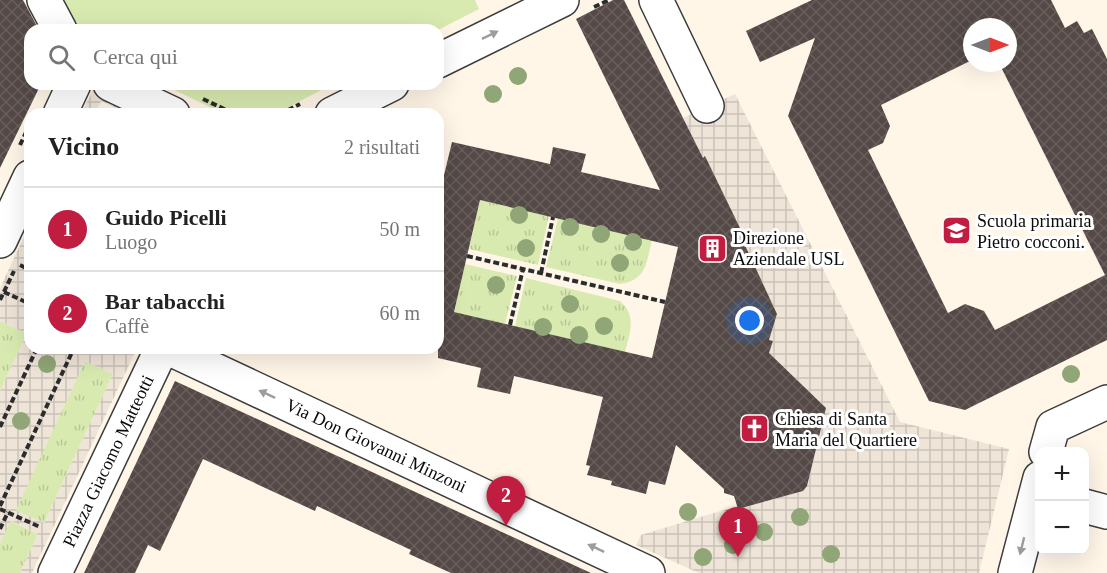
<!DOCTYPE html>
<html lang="it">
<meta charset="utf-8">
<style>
:root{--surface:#fff;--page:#f6f6f6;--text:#222;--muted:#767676;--line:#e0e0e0;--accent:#c01d41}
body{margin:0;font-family:Georgia,serif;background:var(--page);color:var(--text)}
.controls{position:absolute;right:18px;bottom:18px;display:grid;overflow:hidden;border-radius:12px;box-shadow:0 6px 24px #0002}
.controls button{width:54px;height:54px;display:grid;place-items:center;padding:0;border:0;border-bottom:2px solid var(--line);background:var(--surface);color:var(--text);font:30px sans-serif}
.compass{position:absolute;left:963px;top:18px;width:54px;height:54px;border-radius:50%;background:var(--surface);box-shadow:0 6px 24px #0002;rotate:90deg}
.you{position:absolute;left:750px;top:321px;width:21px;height:21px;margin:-15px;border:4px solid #fff;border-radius:50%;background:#1a73e8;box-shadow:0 0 0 9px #1a73e833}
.badge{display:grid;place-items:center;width:39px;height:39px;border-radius:50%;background:var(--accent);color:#fff;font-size:20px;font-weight:700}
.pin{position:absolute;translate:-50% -50px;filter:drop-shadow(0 2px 3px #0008)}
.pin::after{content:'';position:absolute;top:32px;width:21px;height:18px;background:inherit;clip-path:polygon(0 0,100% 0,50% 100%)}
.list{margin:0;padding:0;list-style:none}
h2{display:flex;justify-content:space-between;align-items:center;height:78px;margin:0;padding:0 24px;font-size:26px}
h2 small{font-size:20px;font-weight:400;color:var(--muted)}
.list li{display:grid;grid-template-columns:39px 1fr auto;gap:18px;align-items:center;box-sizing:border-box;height:84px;padding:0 24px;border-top:2px solid var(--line)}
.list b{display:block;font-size:22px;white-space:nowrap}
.list p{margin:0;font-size:20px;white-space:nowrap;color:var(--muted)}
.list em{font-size:20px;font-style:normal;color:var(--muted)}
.icon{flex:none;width:33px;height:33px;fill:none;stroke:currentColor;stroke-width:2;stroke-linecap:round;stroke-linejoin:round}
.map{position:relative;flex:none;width:1107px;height:573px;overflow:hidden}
.search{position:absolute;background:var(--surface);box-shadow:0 6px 24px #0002;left:24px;top:24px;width:420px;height:66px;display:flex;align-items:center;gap:15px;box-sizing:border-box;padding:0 21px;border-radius:18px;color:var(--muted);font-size:22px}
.panel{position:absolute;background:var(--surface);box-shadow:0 6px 24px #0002;left:24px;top:108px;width:420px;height:246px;border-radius:18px}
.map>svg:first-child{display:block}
.grass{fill:url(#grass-tufts)}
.park{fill:#d9eab1}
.plaza{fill:url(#plaza-grid);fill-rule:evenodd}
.building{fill:url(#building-cross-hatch);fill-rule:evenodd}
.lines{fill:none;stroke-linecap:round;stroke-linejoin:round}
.street-casing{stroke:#3d3d3d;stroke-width:36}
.path{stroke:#2c2c2c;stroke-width:4;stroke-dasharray:6 3;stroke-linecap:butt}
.street{stroke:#fff;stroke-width:33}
.tree{fill:#90a676}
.oneway{fill:#9d9d9d}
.labels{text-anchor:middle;stroke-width:6;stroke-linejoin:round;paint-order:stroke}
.poi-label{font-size:18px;fill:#0a0a0a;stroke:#fff;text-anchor:start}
.street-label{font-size:18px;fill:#0a0a0a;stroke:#fff}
</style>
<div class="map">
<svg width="1107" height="573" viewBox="0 0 1107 573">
<defs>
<pattern id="grass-tufts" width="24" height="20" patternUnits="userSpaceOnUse" patternTransform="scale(1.5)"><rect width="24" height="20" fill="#d9eab1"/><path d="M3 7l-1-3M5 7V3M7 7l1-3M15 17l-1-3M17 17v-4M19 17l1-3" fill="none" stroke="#b9c797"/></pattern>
<pattern id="plaza-grid" width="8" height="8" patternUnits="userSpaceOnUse" patternTransform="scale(1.5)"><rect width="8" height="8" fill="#eee4d8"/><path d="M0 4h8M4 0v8" fill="none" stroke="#cbc2b8"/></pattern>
<pattern id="building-cross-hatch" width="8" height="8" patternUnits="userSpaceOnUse" patternTransform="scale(1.5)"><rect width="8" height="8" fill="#544946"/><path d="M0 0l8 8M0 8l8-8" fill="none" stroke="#685f5c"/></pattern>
</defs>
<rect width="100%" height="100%" fill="#fff6e8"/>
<g class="grass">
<path d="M480 200 549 216 538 265 469 249Z"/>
<path d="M558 218 652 240C646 263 647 280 620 284L546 267Z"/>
<path d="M465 264 517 276 505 324 454 312Z"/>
<path d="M526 278 620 301C637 315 630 333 625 352L515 326Z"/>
<path d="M0 321 27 334 0 391Z"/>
<path d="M85 361 113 374 44 523 15 510Z"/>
<path d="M10 521 38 534 20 573H0V543Z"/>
</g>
<g class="park">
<path d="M59 0H475L479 9 438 30H75Z"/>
<path d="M162 84H333L275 114H224Z"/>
</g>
<g class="plaza">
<path d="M93 90 144 114H128L101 101 95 114H81Z"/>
<path d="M735 94 900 422 1009 449 979 573H699L636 545 641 535 737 506 738 509 803 491 807 486 825 412 824 406 769 353 773 341 769 340 777 314 738 230 740 228 705 157 703 158 683 118Z"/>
<path d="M30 224V348H137L32 573H20L38 534 11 521 0 543V391L27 334 0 321V288ZM85 361 113 374 44 523 16 510Z"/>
</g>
<g class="building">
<path d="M0 0H23L39 30H30V84H41L0 168Z"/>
<path d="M613 0H624L703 158 705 156 740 228 738 230 777 314 769 340 773 341 769 353 826 408 807 486 803 491 738 509 734 496 724 493V489L676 445 665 485 649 481 646 494 611 485 612 481 587 475 590 466 586 465 603 397 514 376 510 394 477 387 481 368 438 358V200L452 142 550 164 553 147 586 154 581 172 660 190 576 19ZM480 200 678 247 652 358 454 312Z"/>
<path d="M812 0H1051L1065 28 1077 21 1084 33 1092 29 1107 59V340L965 410 929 401 788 116 815 38 760 62 746 31ZM972 27H1008V63H999L1105 275 995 330 984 311 965 304 948 313 868 150 883 143 890 126 881 105 972 60Z"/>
<path d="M175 381 463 514 591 573H451L409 554 411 550 317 506 315 511 203 459 160 551 148 545 135 573H84Z"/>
</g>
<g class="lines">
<defs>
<g id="street">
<path d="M44 0 60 30"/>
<path d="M656 0 707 106"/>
<path d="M438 61 562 0"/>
<path d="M110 84 173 114"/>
<path d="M60 114 74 84"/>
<path d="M332 114 392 84"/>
<path d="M0 241 30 177"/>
<path id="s1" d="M168 348 648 573"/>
<path d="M1046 452 1053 427 1107 402"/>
<path d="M1084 506 1107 512"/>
<path id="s2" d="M55 573 162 348"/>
<path d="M1015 573 1040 478"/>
</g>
</defs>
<use href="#street" class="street-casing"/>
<g class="path">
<path d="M594 7 609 0"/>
<path d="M203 99 235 114"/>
<path d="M280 114 300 104"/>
<path d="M20 145 30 124"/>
<path d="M467 256 665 302"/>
<path d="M20 265 30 270"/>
<path d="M541 273 553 217"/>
<path d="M4 292 30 304"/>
<path d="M0 300 14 271"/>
<path d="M510 325 523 269"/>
<path d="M0 427 37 348"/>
<path d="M0 506 74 348"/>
<path d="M0 509 40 527"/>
<path d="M0 529 8 512"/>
</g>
<use href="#street" class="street"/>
</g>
<g class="tree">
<circle cx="518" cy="76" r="9"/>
<circle cx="493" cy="94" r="9"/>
<circle cx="519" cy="215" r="9"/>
<circle cx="570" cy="227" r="9"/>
<circle cx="601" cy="234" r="9"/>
<circle cx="633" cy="242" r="9"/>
<circle cx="526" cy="248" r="9"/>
<circle cx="620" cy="263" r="9"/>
<circle cx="496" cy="285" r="9"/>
<circle cx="570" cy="304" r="9"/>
<circle cx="604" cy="326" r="9"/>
<circle cx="543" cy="327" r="9"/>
<circle cx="579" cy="335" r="9"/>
<circle cx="47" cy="364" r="9"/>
<circle cx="1071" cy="374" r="9"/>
<circle cx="21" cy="421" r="9"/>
<circle cx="688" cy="512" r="9"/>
<circle cx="800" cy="517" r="9"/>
<circle cx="764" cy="532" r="9"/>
<circle cx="733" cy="545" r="9"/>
<circle cx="831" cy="554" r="9"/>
<circle cx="703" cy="557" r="9"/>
</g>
<defs><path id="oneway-solid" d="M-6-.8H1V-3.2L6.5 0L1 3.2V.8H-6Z" transform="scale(1.5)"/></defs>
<g class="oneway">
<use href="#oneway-solid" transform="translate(490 35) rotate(-26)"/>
<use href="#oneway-solid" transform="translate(267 394) rotate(-155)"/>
<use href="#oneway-solid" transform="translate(1022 546) rotate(104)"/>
<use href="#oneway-solid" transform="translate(596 548) rotate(-155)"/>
</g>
<defs>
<symbol id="school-square" viewBox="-11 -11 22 22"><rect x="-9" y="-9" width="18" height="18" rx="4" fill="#c01d41" stroke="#fff"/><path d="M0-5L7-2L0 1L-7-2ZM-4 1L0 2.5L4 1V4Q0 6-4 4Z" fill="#fff"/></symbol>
<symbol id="building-square" viewBox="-11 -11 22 22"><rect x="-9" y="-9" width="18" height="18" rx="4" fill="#c01d41" stroke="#fff"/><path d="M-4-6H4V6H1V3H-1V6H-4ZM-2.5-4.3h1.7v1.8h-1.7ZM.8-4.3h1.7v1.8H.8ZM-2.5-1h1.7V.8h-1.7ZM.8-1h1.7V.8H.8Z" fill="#fff"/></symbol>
<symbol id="church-square" viewBox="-11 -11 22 22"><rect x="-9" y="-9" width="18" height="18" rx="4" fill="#c01d41" stroke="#fff"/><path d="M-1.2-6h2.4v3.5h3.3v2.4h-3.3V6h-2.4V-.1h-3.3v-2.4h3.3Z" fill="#fff"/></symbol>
</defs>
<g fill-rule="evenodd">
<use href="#school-square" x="940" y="214" width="33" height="33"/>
<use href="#building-square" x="696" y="232" width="33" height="33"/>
<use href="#church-square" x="738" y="412" width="33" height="33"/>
</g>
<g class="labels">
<g class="poi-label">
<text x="977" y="227">Scuola primaria<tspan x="977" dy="21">Pietro cocconi.</tspan></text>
<text x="733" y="244">Direzione<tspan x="733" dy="21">Aziendale USL</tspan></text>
<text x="775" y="425">Chiesa di Santa<tspan x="775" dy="21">Maria del Quartiere</tspan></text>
</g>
<g class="street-label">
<text dy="6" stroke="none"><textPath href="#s1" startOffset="230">Via Don Giovanni Minzoni</textPath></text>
<text dy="6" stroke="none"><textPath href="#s2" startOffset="124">Piazza Giacomo Matteotti</textPath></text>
</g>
</g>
</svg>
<div class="controls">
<button>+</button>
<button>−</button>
</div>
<svg class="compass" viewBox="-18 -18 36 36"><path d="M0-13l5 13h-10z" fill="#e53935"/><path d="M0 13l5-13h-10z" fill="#767676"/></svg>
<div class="you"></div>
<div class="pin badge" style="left:738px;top:557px">1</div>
<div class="pin badge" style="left:506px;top:526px">2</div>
<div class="search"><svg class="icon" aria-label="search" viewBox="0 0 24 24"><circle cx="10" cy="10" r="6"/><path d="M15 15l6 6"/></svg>Cerca qui</div>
<section class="panel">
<h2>Vicino<small>2 risultati</small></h2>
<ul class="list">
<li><span class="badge">1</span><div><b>Guido Picelli</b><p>Luogo</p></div><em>50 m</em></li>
<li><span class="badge">2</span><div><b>Bar tabacchi</b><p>Caffè</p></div><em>60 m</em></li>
</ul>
</section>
</div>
